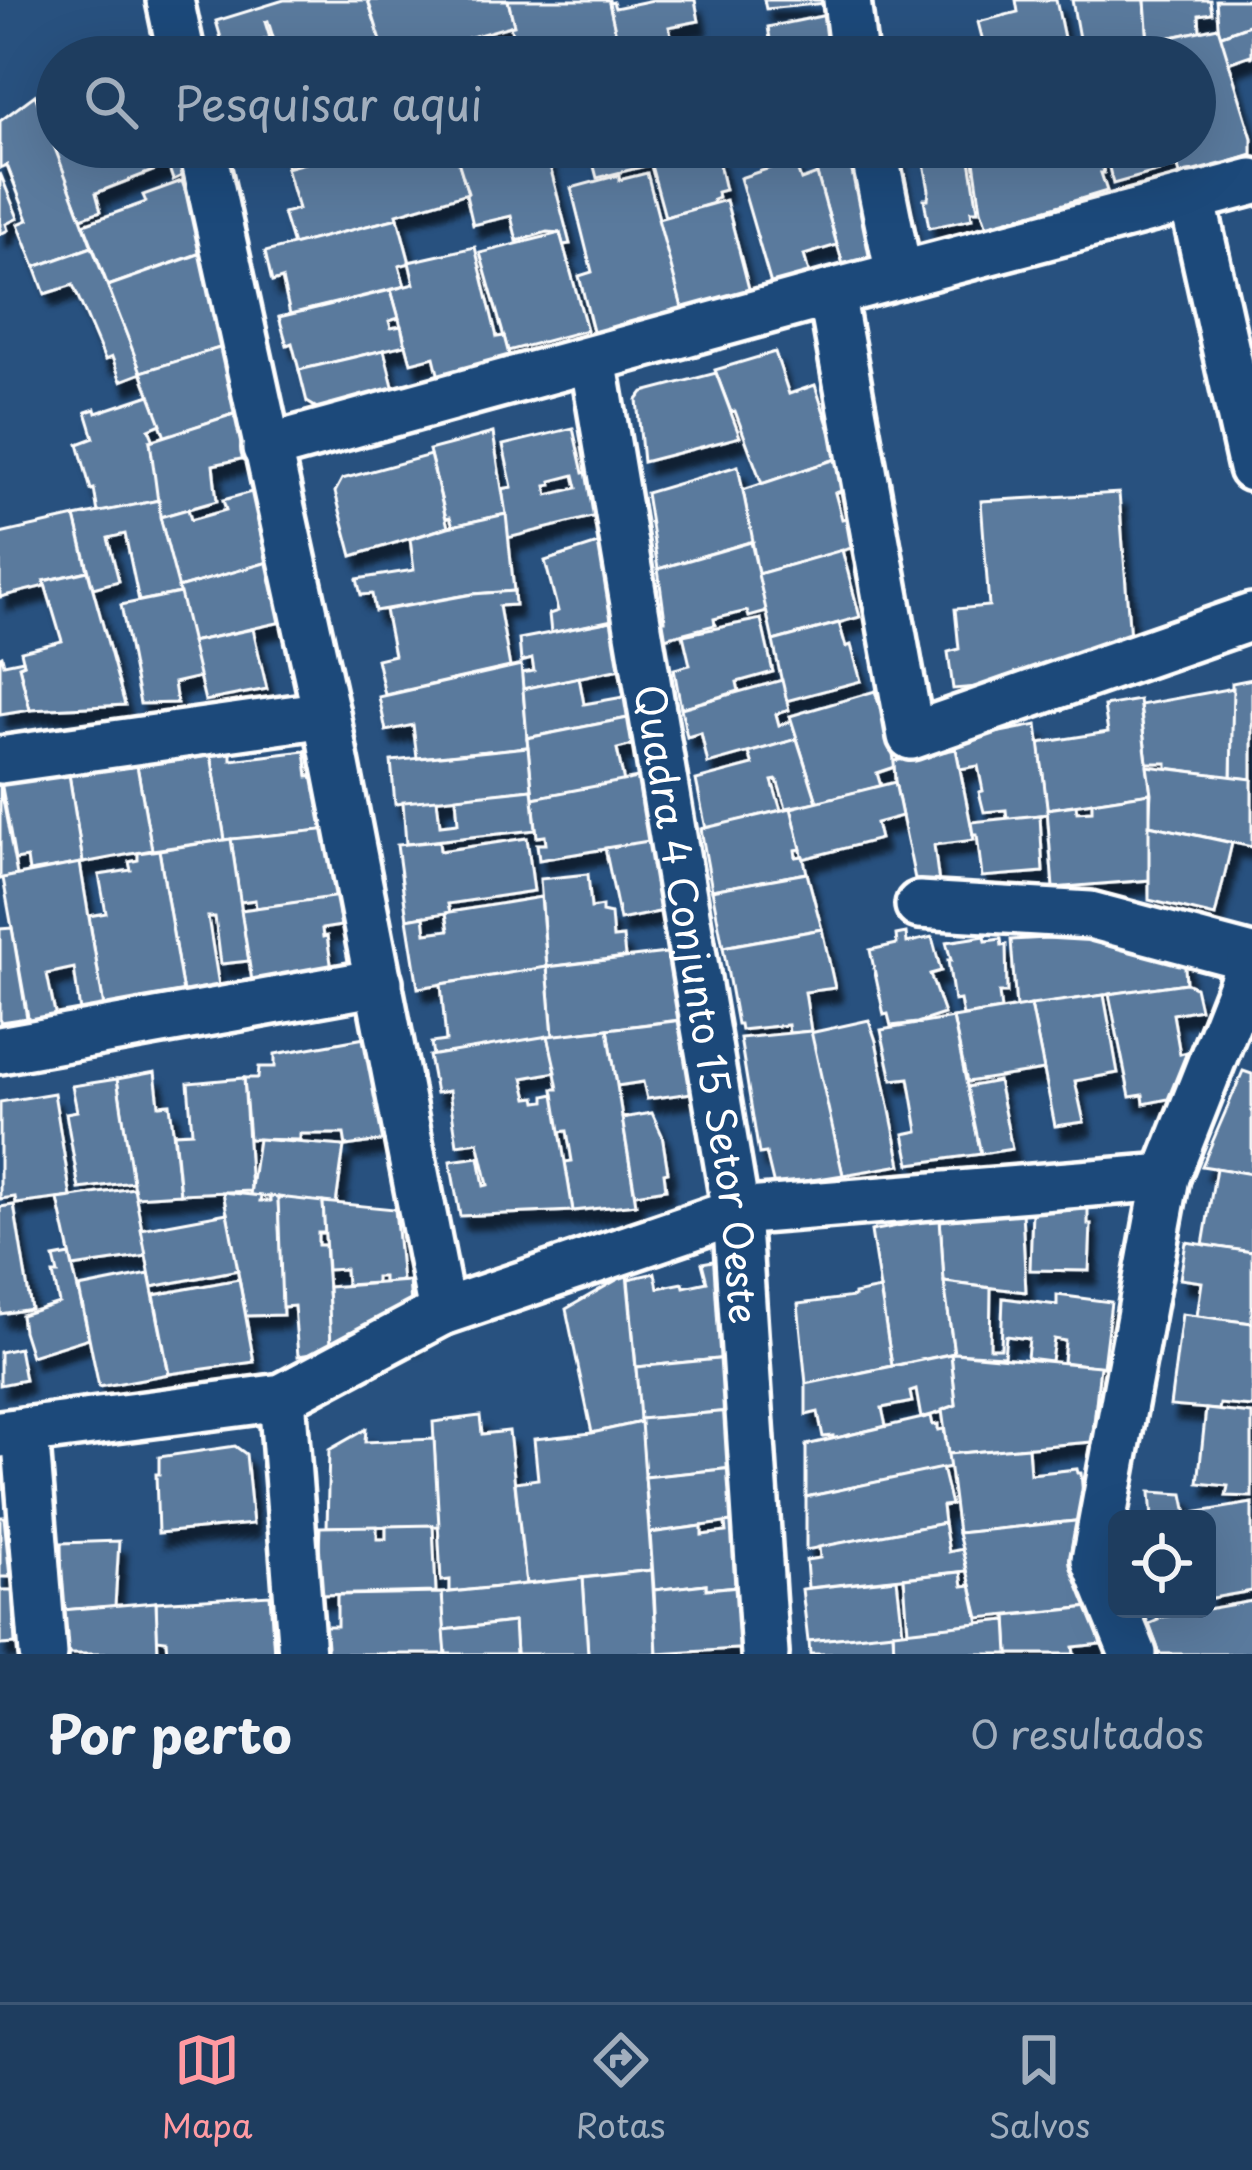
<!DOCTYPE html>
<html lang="pt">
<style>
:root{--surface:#1e3d5f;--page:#264465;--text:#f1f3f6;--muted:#a1aebd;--line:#3c5674;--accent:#ff9aa2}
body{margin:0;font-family:"Playpen Sans",sans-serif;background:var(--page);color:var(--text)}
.controls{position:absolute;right:36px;bottom:36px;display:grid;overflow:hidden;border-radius:18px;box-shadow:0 12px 48px #0002}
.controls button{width:108px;height:108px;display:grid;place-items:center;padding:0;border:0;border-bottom:3px solid var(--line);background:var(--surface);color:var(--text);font:60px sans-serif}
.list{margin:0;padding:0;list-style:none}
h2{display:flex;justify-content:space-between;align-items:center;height:156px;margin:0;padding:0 48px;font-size:51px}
h2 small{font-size:39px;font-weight:400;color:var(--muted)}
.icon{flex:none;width:66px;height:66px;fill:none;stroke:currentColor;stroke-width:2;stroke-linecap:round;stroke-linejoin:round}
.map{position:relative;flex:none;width:1252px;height:1654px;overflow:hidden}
.search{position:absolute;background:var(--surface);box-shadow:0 12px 48px #0002;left:36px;right:36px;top:36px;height:132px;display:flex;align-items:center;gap:30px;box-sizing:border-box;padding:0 42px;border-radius:66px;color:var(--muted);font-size:45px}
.sheet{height:348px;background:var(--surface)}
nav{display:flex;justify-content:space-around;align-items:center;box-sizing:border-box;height:168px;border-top:3px solid var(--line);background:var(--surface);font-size:33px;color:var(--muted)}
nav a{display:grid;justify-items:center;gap:6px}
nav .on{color:var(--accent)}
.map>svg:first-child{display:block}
.building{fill:#5a7a9d;stroke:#fff;stroke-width:3;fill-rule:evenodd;filter:url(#shadow)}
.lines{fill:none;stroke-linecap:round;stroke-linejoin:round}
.street-casing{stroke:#fff;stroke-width:54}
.street{stroke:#1f4a7a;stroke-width:45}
.labels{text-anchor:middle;stroke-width:10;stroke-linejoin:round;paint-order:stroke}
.street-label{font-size:39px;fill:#fff;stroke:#1f4a7a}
</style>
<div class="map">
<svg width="1252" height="1654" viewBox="0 0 1252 1654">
<defs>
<filter id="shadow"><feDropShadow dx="7" dy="13" stdDeviation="3" flood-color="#0009"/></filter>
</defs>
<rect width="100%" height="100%" fill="#28517f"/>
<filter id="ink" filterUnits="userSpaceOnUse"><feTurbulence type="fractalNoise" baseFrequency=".00833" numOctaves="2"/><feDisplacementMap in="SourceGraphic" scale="24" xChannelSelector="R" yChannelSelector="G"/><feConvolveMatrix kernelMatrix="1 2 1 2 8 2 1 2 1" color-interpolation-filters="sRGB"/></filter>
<g filter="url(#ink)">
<g class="building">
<path d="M284 0H368L386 57H279L268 21 265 22 270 38 225 52 216 21Z"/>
<path d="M368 0H508L514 25 401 57H386Z"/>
<path d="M508 0H609L616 34 519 57 510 26 514 25Z"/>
<path d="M653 0H695L699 21 669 27 677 57H616L611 35 616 34 609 3 613 2 615 8Z"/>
<path d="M764 0H857L766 9Z"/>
<path d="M1016 0H1056L1067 52 1042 57H987L978 22 1018 12Z"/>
<path d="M1072 0H1145L1148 44 1082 55Z"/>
<path d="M1145 0H1210L1212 13 1199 15 1200 31 1148 42Z"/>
<path d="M1216 0H1252V24L1219 36Z"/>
<path d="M851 10 837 46 822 50 824 57H773L768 27Z"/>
<path d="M1252 24V58L1251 55 1228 63 1219 36Z"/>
<path d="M1218 27 1252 138V155L1181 178 1173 147H1195V57H1152L1148 42Z"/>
<path d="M611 35 616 57H535V55Z"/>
<path d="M475 36 481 57H401Z"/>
<path d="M1148 44 1152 57H1082V55Z"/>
<path d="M57 87V147H187L192 171 173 180 168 165 96 193 101 211 81 218 36 100Z"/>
<path d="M35 95 92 247 35 267 18 224 28 220 7 165 0 168V121Z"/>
<path d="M281 147H365L287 167Z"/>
<path d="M365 147H454L468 193 397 214 398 218 293 245 283 213 298 209 286 168Z"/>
<path d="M504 147H545L570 244 563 245 560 233 547 232 517 241 511 216 473 225 466 195 468 193 458 161Z"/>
<path d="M589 147H641L646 166 597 178Z"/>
<path d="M641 147H700L645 162Z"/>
<path d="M712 147V152L716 151 725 190 717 192 718 198 713 200 714 203 665 217 650 162Z"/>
<path d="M809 147H896L915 248 844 268Z"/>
<path d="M921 147H968L978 211H971L972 219 929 228 924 199H928L929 190Z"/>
<path d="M972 147H1098L1104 173H1101L1107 191 987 227 981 210Z"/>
<path d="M1104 147H1173L1177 166 1113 184Z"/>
<path d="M794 160 801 180 817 174 837 245 804 255 810 276 772 288 740 178Z"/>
<path d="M0 173 18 218 6 224 8 230 0 234Z"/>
<path d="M647 173 686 322 598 351 579 276 592 272 571 188 619 175V180Z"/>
<path d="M182 181 206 251 108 286 84 224 146 202 143 195Z"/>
<path d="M726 200 753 304 686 322 658 219Z"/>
<path d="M398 218 410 263 399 266 405 286 290 314 282 279 272 282 265 252Z"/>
<path d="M560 233 587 330 508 351 480 253Z"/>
<path d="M92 247 142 373 121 381 112 357 105 360 73 285 45 294 35 267Z"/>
<path d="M475 247 497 337 504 336 513 370 442 390 434 357 411 363 391 290 414 284 409 262Z"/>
<path d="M216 248 237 343 141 372 108 286Z"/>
<path d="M391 290 399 318 389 321 391 328 401 326 405 345 299 370 292 343 287 345 279 317Z"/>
<path d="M239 342 254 407 165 437 141 372Z"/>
<path d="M384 350 397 402 327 414 307 402 299 370Z"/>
<path d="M775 352 789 394 815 385 839 458 762 484 735 411 731 412 715 370Z"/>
<path d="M716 373 740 437 643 462 637 400 643 392Z"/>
<path d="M150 395 161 424 149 429 154 441H150L159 500 98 513 94 489 91 490 78 444 94 438 86 412 95 409 96 413Z"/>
<path d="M240 412 250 457 213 465 217 501 160 517 150 441Z"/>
<path d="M573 428 583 473 593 471 600 515 508 538 502 489 512 487 503 445ZM574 475 577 488 548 495 546 486 552 485 551 481Z"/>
<path d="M493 433 506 514 453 526 450 517 446 518 429 450Z"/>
<path d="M430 455 448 527 352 556 335 492 342 479Z"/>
<path d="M845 456 851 488 835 493 842 519 855 516 859 546 758 574 743 490Z"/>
<path d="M738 466 753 541 658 569 646 493Z"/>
<path d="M269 487 286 557 178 588 160 517 188 509 191 520 226 510 223 500Z"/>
<path d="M1119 493 1132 666 1052 681 953 689 948 652 959 649 955 609 989 606 981 501Z"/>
<path d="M159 500 160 517 180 593 139 601 125 534 108 538 119 581 93 588 75 517Z"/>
<path d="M506 514 514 591 473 594 375 611 372 594 361 595 357 579 414 570 410 539 448 527Z"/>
<path d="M75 517 88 571 44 581 45 586 0 597V534Z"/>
<path d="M604 542 617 619 551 633 549 614 558 611 545 561Z"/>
<path d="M751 542 767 612 749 617 747 611 714 619 715 625 665 638 662 620H665L658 569Z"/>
<path d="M842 550 860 617 773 641 758 574Z"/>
<path d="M286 557 300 618 191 642 178 588Z"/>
<path d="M88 571 125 705 30 710 19 666 24 664 21 651 62 641 44 581Z"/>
<path d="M514 591 515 605 499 606 510 667 385 695 377 659 394 655 385 610 473 594Z"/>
<path d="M180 593 200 677 174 683 177 703 140 704 121 605Z"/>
<path d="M622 619 630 667 523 689 521 673 534 671 532 659 521 662 519 639Z"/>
<path d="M761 619 773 672 737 682 739 691 681 708 674 669 690 665 683 635Z"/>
<path d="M839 623 846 647 851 645 861 681 786 701 773 641Z"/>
<path d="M253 629 267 689 205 701 191 642Z"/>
<path d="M2 656 4 664 23 660 24 664 19 666 30 710 0 715V657Z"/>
<path d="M521 665 528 747 417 758 413 725 386 731 379 697Z"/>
<path d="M579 677 584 704 629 696 633 717 527 738 523 689Z"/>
<path d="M1252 679V779L1231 777 1232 683Z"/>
<path d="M782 680 789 710 776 714 779 725 792 721 797 739 708 764 701 733 687 737 681 708Z"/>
<path d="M1233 688 1231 777 1167 768V763H1147L1140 705Z"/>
<path d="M875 691 879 704 885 701 895 767 877 773 881 786 817 802 790 716Z"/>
<path d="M1139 700 1151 793 1047 809 1039 743 1108 732 1104 706Z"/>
<path d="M633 717 637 744 617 749 624 782 533 798 527 738Z"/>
<path d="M1037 725 1048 814 1007 819 1006 810 984 812 979 792 983 791 978 766 960 769 954 741Z"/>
<path d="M797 739 817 802 786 808 777 780 772 781 781 810 706 829 696 780 753 765 749 753Z"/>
<path d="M528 747 532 789 395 804 391 761Z"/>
<path d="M956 749 974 840 934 845 939 883 916 884 895 782 894 761Z"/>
<path d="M305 751 308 777 332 775 342 828 225 840 211 755 231 753V760Z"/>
<path d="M211 755 225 840 152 850 136 760Z"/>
<path d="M136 760 152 850 83 863 68 768Z"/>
<path d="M1147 766 1252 779V847L1149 825 1151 793Z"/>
<path d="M68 768 83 863 29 872 27 858 15 860 0 776Z"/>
<path d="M643 777 659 840 539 860 537 844H546L545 836 537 837 533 798Z"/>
<path d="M895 782 902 816 876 823 880 839 803 859 791 808Z"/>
<path d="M0 784 17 875 0 879Z"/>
<path d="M532 789 536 830 406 844 403 802 437 799 440 825 458 823 456 797Z"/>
<path d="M1150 793V880L1053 888 1047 809 1076 805 1077 812 1092 811V802Z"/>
<path d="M791 808 801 849 795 850 796 857 803 856 807 873 712 890 701 829Z"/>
<path d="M1040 815 1043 872 982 877 977 835H973L971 822Z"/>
<path d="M1149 825 1232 843 1215 916 1149 900Z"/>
<path d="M331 829 347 896 256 908 255 900 240 902 231 839Z"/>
<path d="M527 838 534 891 448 904 450 912 446 913 407 919 397 845 439 841 440 851Z"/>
<path d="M231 839 249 961 221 964 215 917H208L220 992 184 999 159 850Z"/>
<path d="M655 840 668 910 620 920 605 848Z"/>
<path d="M159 850 184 999 105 1014 89 916 106 913 99 875 131 870 129 862 138 860V853Z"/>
<path d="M80 863 105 1014 81 1019 74 968 47 974 57 1023 30 1028 3 878Z"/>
<path d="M807 873 822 929 723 947 712 890Z"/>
<path d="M588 874 591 908 602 906V912L611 914 613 938 623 937 625 957 547 967 540 879Z"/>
<path d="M340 896 343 914H339L341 926 322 929 323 937 327 936 332 970 252 981 241 910Z"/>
<path d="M541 897 547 967 418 988 407 919 424 916 426 933 449 930 446 913 450 912Z"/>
<path d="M12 928 27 1018 0 1022V929Z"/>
<path d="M822 929 835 988 805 992 811 1031 789 1033 788 1025 741 1030 740 1024H737L723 947Z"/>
<path d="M906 933 907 943 932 937 941 971 930 974 944 1014 917 1023 891 1026 888 1014 884 1015 870 950 897 944 896 935Z"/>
<path d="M985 936 986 941 1001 939 1002 946 1006 945 1007 993H999L1001 1010 963 1016 960 1000 954 1001 948 960H951L946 942Z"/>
<path d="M1083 936 1184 952 1186 983 1016 1008 1011 940Z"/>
<path d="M675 952 687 1019 553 1036 547 967Z"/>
<path d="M547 967 553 1036 433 1056 431 1043 446 1041 441 984Z"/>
<path d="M1186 983 1195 987 1200 1009 1173 1014 1180 1054 1187 1052 1168 1099 1144 1104 1143 1095 1130 1097 1109 994Z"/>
<path d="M1104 995 1118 1073 1075 1081 1084 1122 1055 1126 1031 1005Z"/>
<path d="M1031 1005 1044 1070 967 1082 953 1018Z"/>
<path d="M953 1018 981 1154 910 1164 904 1134 918 1131 909 1078 892 1080 881 1030Z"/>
<path d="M683 1020 692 1093 647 1099 643 1082 617 1086 608 1029Z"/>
<path d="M869 1020 876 1041 901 1165 843 1175 810 1033Z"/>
<path d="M608 1029 636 1204 573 1211 565 1162 572 1161 567 1131 559 1132 553 1089H558L548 1036Z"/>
<path d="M811 1031 843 1175 774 1186 766 1153 759 1154 740 1038Z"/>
<path d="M548 1036 556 1072 523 1078 528 1098 536 1097 537 1102 545 1101V1096L554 1094 573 1211 460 1216 450 1161 479 1157 484 1186 488 1185 478 1142 457 1145 449 1091 436 1093 429 1056Z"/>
<path d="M365 1038 372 1046 387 1140 346 1146 344 1134H300V1140L249 1139 244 1078H258L259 1067H275V1054Z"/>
<path d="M1243 1071 1252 1074V1174L1202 1166Z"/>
<path d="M155 1072 159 1105 170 1104 180 1194 135 1197 117 1079Z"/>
<path d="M244 1078 251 1191 180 1194 174 1133 192 1132 188 1083Z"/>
<path d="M117 1079 133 1182 79 1189 66 1113 77 1111 72 1086Z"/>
<path d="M998 1081 1012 1149 981 1154 967 1087Z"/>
<path d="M54 1093 71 1197 16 1204 15 1197 0 1199V1102Z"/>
<path d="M652 1113 662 1135 668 1172 664 1173 666 1189 635 1194 622 1118Z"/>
<path d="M258 1139 344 1146 336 1204 250 1195Z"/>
<path d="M1216 1168 1252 1174V1252L1203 1245Z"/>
<path d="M134 1188 147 1256 73 1267 58 1199Z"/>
<path d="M223 1192 261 1196 260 1201H270V1196L278 1197 283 1315 246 1316Z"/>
<path d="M278 1197 323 1202 325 1233H318V1245H325L332 1351 298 1356 294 1306 282 1307Z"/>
<path d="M323 1202 395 1209 402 1281 383 1283V1277H376V1283L346 1285 345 1269 327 1270Z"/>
<path d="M14 1205 31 1309 0 1314V1207Z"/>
<path d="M1088 1206V1224H1091L1089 1271 1030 1270 1032 1210Z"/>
<path d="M1022 1211 1026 1292 944 1282 940 1218Z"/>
<path d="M227 1213 238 1270 152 1287 141 1229Z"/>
<path d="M940 1218 944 1282 954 1353 892 1366 871 1231Z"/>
<path d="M1186 1242 1252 1252V1323L1197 1316 1202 1282 1180 1279Z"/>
<path d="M70 1255 89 1338 31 1356 23 1331 21 1315 59 1303 53 1274H58L54 1258Z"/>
<path d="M735 1257 739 1357 636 1367 628 1279 655 1273 658 1288 683 1283 684 1287 707 1282 702 1263Z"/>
<path d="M149 1274 169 1374 99 1387 79 1288Z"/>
<path d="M627 1274 641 1422 592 1433 566 1309Z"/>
<path d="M239 1279 254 1362 169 1374 154 1295Z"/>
<path d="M409 1281 414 1339 331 1345 328 1287Z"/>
<path d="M944 1282 991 1288 990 1348H1001L1003 1298 1057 1305V1295L1111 1302 1103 1367 1063 1362 1065 1341 1054 1339 1051 1361 1027 1358 1029 1339 1006 1336 1004 1356 954 1353Z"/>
<path d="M880 1289 892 1366 806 1384 798 1304 854 1297V1294Z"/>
<path d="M1182 1314 1252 1323V1407L1220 1404 1219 1410 1170 1406Z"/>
<path d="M19 1348 25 1380 0 1385V1352Z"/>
<path d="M954 1353 1100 1366 1092 1442 948 1454 942 1410 956 1405 951 1354Z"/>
<path d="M951 1354 956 1405 942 1410V1412L921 1418 916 1390 910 1392 912 1402 882 1408 886 1426 833 1439V1436L823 1437 818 1412 806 1415V1384Z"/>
<path d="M739 1357 742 1410 640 1419 636 1367Z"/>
<path d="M1206 1409 1252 1414V1497L1226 1496 1228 1486 1198 1483Z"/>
<path d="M742 1410 744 1467 645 1477 640 1419Z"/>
<path d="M480 1416 482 1434 509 1431 526 1584 450 1592V1580L441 1581 433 1422Z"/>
<path d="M931 1416 933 1425 938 1424V1430L944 1429 950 1467 806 1497V1445Z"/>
<path d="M641 1422 652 1570 526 1584 515 1482 538 1479 534 1439 592 1433Z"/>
<path d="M366 1429 365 1442 434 1439 439 1526 327 1527 329 1450Z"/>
<path d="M235 1446 246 1454 253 1524 158 1533 156 1474H159V1457Z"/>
<path d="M1028 1447 1030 1474 1077 1469 1078 1473H1081L1085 1520 958 1533 948 1454Z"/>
<path d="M744 1467 746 1520 650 1533 645 1477Z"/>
<path d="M942 1468 951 1505 942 1506 944 1523 806 1550V1497Z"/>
<path d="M1150 1492 1183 1494 1187 1514 1252 1503V1591L1207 1599V1519H1152Z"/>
<path d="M0 1517H4L10 1577H0Z"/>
<path d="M746 1520 749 1585 706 1589V1584L654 1590 650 1533 702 1526V1535L726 1532 725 1523Z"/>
<path d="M1085 1520 1091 1607 979 1618 958 1533Z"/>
<path d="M944 1523 949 1552 962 1549 967 1571 808 1588 806 1560 820 1558 819 1547Z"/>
<path d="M433 1525 436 1592 317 1595 320 1527 377 1526V1539H386V1526Z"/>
<path d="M119 1541 115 1606 62 1610 61 1543Z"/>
<path d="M652 1570 657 1654H588L583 1578Z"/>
<path d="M961 1572 963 1586 971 1585 979 1623 908 1631 904 1578Z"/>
<path d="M0 1577V1590H12L15 1644 0 1645Z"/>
<path d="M583 1578 588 1654H516L514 1622 444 1630 442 1593Z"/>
<path d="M897 1579 903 1632 808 1641 802 1589Z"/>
<path d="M706 1584V1589L749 1585 752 1648 657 1654 654 1590Z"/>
<path d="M442 1593 446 1654H323V1626H337V1595Z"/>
<path d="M270 1595 274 1654H167L166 1640 157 1639 156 1602Z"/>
<path d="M1252 1601V1654H1160L1149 1624 1158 1620 1157 1618Z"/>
<path d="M156 1602 158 1654H65L62 1610Z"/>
<path d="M1091 1607 1101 1644 1073 1647 1074 1654H1009L1007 1616Z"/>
<path d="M1007 1620 1009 1654H894L893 1632Z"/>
<path d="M514 1622 516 1654H446L444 1630Z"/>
<path d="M893 1632 894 1654H810L809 1641Z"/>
</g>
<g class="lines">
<defs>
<g id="street">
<path d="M170 0 182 57"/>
<path d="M847 0 854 57"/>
<path d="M202 147 326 714 442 1312"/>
<path d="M873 147 899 275"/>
<path d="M1192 197 1252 468"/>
<path d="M831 293 911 736 1252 617"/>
<path id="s1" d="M593 359 736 1212 765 1654"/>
<path d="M266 448 831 293 1252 182"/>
<path d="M0 760 326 714"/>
<path d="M919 905 1090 915 1252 958"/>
<path d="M0 1050 379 982"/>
<path d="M282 1397 302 1654"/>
<path d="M25 1431 43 1654"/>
<path d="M0 1434 282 1397 442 1312 736 1212 1166 1177"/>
<path d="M1133 1654 1095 1560 1166 1177 1252 959"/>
</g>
</defs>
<use href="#street" class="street-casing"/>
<use href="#street" class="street"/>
</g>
</g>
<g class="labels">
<g class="street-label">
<text dy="14" stroke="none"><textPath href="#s1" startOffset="654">Quadra 4 Conjunto 15 Setor Oeste</textPath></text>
</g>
</g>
</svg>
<div class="controls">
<button><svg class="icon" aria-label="locate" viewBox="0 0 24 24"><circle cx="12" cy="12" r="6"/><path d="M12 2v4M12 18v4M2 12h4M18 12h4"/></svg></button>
</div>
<div class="search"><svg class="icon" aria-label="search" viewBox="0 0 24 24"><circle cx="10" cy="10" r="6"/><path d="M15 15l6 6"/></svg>Pesquisar aqui</div>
</div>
<section class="sheet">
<h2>Por perto<small>0 resultados</small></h2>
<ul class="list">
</ul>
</section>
<nav>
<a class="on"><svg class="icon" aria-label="map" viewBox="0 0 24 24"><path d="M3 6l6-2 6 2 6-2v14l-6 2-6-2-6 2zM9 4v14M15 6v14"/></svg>Mapa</a>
<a><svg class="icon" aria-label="directions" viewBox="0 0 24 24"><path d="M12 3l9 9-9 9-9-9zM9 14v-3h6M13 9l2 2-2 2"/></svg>Rotas</a>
<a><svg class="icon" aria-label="saved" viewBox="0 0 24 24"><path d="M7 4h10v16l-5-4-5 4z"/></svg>Salvos</a>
</nav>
